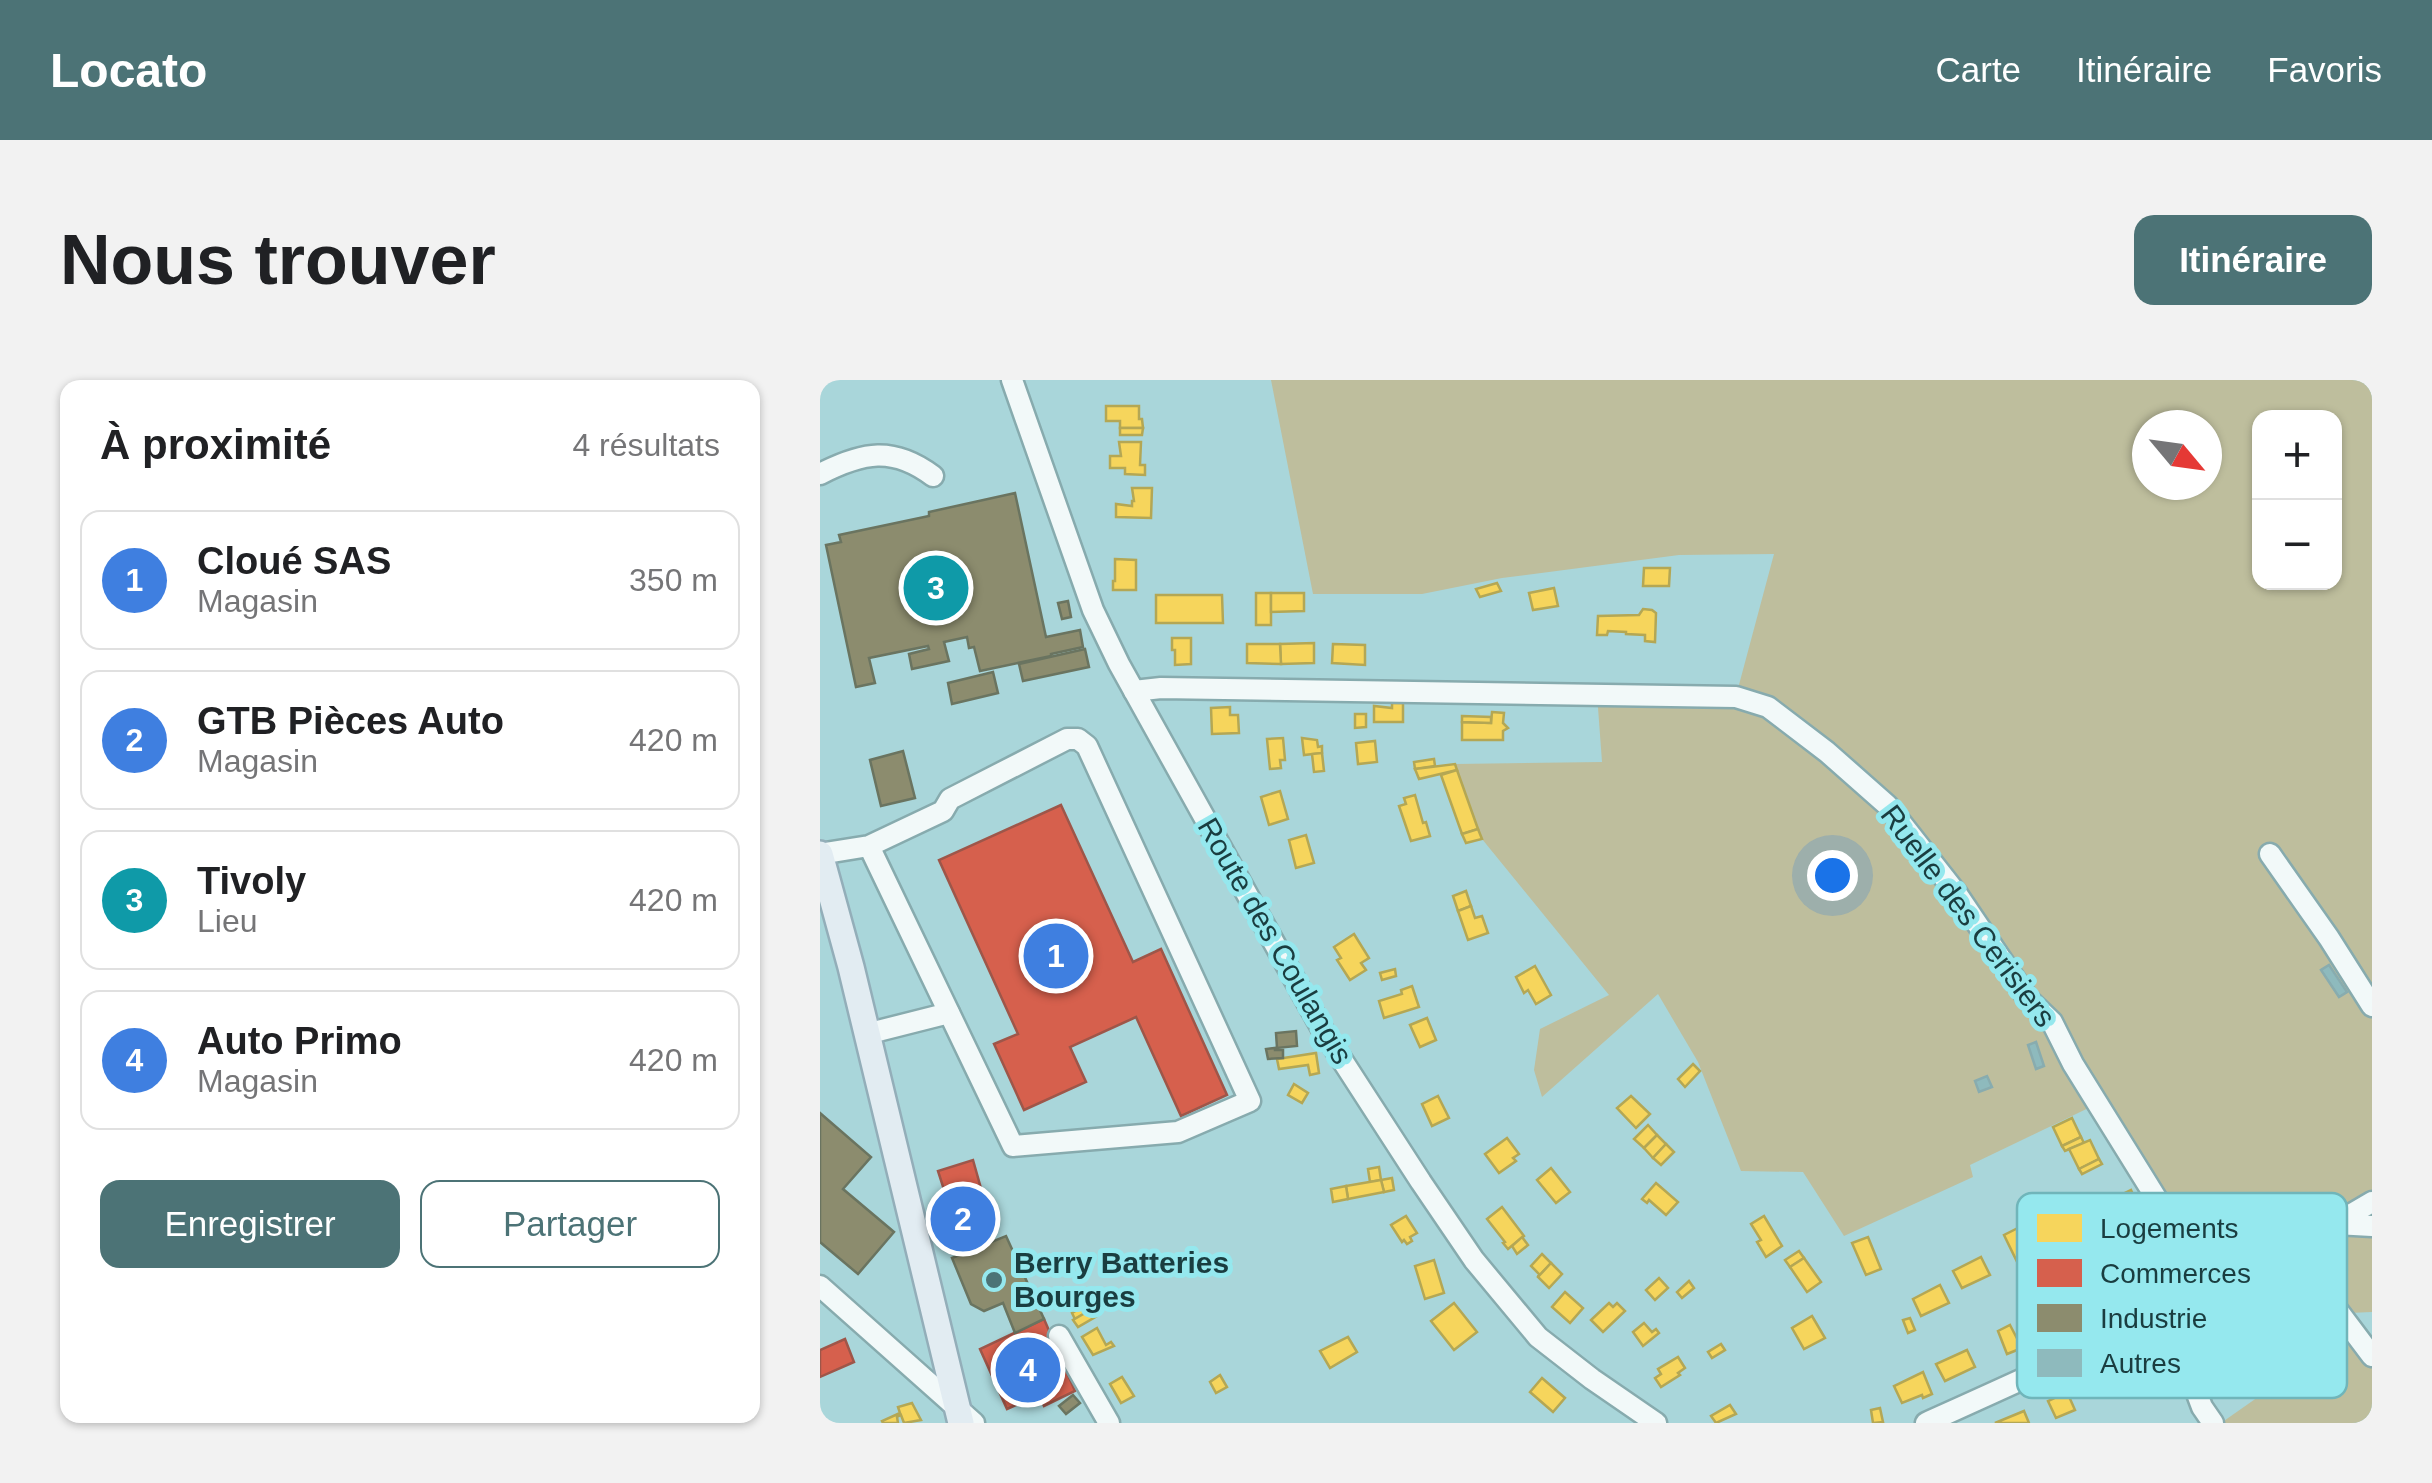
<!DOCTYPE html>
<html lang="fr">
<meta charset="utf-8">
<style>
:root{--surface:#fff;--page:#f2f2f2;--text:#202124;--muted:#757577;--line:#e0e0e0;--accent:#4c7376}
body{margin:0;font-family:Helvetica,sans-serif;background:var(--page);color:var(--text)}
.controls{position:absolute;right:30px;top:30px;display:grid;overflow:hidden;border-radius:20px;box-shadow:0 2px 8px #0004}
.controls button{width:90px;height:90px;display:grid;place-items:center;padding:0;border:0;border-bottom:2px solid var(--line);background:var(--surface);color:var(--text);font:50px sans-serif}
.compass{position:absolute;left:1312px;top:30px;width:90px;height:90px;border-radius:50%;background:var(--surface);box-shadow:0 2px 8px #0004;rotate:119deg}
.you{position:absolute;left:1012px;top:495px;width:35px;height:35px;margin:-25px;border:8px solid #fff;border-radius:50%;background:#1a73e8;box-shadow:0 0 0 15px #1a73e833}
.badge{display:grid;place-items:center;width:65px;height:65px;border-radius:50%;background:var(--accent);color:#fff;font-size:32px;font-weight:700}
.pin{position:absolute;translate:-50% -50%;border:5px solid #fff;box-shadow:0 2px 10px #0006}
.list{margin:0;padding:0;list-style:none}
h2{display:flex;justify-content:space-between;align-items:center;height:130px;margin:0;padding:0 40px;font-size:42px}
h2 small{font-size:32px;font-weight:400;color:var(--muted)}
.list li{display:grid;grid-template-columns:65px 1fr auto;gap:30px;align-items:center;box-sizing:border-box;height:140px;margin:0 20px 20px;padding:0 20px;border:2px solid var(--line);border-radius:20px}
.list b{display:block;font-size:38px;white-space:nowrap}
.list p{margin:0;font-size:32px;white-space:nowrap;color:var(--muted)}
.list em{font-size:32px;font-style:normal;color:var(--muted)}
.actions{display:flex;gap:20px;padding:30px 40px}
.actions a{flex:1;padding:22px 0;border:2px solid var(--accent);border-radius:20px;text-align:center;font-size:35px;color:var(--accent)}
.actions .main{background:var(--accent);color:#fff}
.map{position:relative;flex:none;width:1552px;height:1043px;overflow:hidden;border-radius:20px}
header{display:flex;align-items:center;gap:60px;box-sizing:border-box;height:140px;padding:0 50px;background:var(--accent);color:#fff}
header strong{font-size:48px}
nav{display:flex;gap:55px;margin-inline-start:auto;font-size:35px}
.intro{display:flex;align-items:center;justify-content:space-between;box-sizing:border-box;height:240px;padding:0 60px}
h1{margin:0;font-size:70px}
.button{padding:25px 45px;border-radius:20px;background:var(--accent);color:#fff;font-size:35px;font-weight:700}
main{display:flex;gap:60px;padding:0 60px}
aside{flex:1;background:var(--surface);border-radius:20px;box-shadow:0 2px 8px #0004}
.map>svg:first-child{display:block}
.green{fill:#bebe9d;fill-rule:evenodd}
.homes{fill:#f6d55c;stroke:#b4a754;stroke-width:2.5}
.shops{fill:#d6604d;stroke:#9e5649;stroke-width:2.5}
.industry{fill:#8c8c6e;stroke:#6a7460;stroke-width:2.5}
.building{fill:#8ebabd;stroke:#88acaf;stroke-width:2.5}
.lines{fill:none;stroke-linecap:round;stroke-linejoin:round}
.minor-casing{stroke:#87abae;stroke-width:25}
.major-casing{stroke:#93aeb9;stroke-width:30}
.minor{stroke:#f2f9f9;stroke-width:20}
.major{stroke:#e2ecf2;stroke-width:25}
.poi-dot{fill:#4c7376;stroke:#95e8ee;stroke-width:4}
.labels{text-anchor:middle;stroke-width:10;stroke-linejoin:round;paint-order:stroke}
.street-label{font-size:30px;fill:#1a3d40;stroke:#95e8ee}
.poi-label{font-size:30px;font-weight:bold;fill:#1a3d40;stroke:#95e8ee;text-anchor:start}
.key{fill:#95e8ee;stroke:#70b5ba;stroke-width:2.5}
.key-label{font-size:28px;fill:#1a3d40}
</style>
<header>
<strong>Locato</strong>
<nav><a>Carte</a><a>Itinéraire</a><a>Favoris</a></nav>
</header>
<div class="intro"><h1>Nous trouver</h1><a class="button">Itinéraire</a></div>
<main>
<aside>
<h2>À proximité<small>4 résultats</small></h2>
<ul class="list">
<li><span class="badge" style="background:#3f7fe0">1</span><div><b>Cloué SAS</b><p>Magasin</p></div><em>350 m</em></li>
<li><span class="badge" style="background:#3f7fe0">2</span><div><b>GTB Pièces Auto</b><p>Magasin</p></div><em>420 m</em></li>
<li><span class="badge" style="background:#0f9aa8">3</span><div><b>Tivoly</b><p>Lieu</p></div><em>420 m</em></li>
<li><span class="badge" style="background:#3f7fe0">4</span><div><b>Auto Primo</b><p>Magasin</p></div><em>420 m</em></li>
</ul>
<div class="actions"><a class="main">Enregistrer</a><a>Partager</a></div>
</aside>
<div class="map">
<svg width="1552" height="1043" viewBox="0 0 1552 1043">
<rect width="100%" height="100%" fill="#a9d6da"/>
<g class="green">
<path d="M451 0H1552V810L1400 920 1333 802 1283 721 1150 785 1153 797 1024 856 983 792 921 791 878 682 838 614 722 717 714 690 720 649 789 615 662 459 635 384 782 382 777 314 916 316 954 174 859 175 682 198 602 214H493ZM1440 38H1514V202H1440ZM1327 45H1387V105H1327Z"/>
<path d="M1552 854V932L1529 933 1493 885 1490 873C1511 853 1525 855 1552 854Z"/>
<path d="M1535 949 1552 973V1043H1401Z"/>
</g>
<g class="homes">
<path d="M286 26H319V39H322L323 48H300V41H286Z"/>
<path d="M300 48H323L322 55H300Z"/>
<path d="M299 62H321L320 85H325V95L305 94V88H290V76H301Z"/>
<path d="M312 108H332L331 138 296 137V124L312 126V121H314Z"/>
<path d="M295 179 316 180V210H293V201H295Z"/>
<path d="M824 188H850L849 206H823Z"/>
<path d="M677 203 681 211 660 217 656 209Z"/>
<path d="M734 208 738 226 713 230 709 213Z"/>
<rect x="436" y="213" width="15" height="32"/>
<path d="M451 213H484V231L451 232Z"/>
<path d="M336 215H402L403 243H336Z"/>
<path d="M823 229 832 230 836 233 835 262 825 261V255L806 254V252L788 251 787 255H777L778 236 819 235Z"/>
<path d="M352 258H371V284L355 285V270H352Z"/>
<path d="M494 263V283L461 284 460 264Z"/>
<path d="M427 264H460L461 284 427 283Z"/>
<path d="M513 264 545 265V285L512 283Z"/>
<path d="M572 323H583V342H554V326L572 328Z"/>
<path d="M410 327V335H418L419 353 392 354 391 328Z"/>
<path d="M672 332 684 333 683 343 688 348 683 351V360H642V342L671 343Z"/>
<path d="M535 334H546V347L535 348Z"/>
<path d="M642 336 671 337V343L642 342Z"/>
<path d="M463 358 465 380H460L461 388 450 389 447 359Z"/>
<path d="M482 358 497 360 498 367 502 366V373L484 375Z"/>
<path d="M555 361 557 382 538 384 536 363Z"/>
<path d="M502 373 504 391 494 392 492 374Z"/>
<path d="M614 379 615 386 595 389 594 382Z"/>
<path d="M635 384 637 390 599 399 595 389Z"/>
<path d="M637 390 658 449 642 454 621 395Z"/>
<path d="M460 411 468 439 449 445 441 417Z"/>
<path d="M595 415 603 443 606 442 610 456 591 461 579 426 586 424 584 418Z"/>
<path d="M658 449 662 459 646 463 642 454Z"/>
<path d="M486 455 494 483 476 488 469 460Z"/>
<path d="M646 511 651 526 638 531 633 516Z"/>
<path d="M651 526 655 538 662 536 668 553 648 560 638 531Z"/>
<path d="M534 554 549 578 541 583 546 590 530 600 517 580 521 578 514 567Z"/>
<path d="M715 586 731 615 716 624 708 610 704 613 696 597Z"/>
<path d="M575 589 576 596 562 600 560 593Z"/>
<path d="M592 606 599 627 564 638 559 621 582 614 581 610Z"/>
<path d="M607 638 616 660 600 667 590 645Z"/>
<path d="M496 673 499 693 490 695 488 685 459 689 457 679Z"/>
<path d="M873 684 880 691 865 707 858 699Z"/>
<path d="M474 704 488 713 482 723 468 715Z"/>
<path d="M618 716 629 738 612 746 602 724Z"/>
<path d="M811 716 830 734 816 748 797 728Z"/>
<path d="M1252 738 1261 757 1242 766 1233 747Z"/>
<path d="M828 745 837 755 824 768 814 759Z"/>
<path d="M837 755 846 764 833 778 824 768Z"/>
<path d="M1261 757 1264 763 1245 771 1242 766Z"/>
<path d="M687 758 699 774 693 778 696 781 679 793 665 774Z"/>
<path d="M1270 760 1279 779 1259 789 1249 769Z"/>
<path d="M846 764 854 772 841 785 833 778Z"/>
<path d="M1279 779 1282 784 1262 794 1259 789Z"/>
<path d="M559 787 561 800 550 802 548 789Z"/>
<path d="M731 788 750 812 736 823 717 800Z"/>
<path d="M572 798 574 810 564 812 561 800Z"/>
<path d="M561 800 564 812 528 819 526 806Z"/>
<path d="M836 803 858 822 846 835 829 820 827 823 822 819Z"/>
<path d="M526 806 528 819 513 822 511 809Z"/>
<path d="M1311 810 1319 828 1284 844 1280 836 1272 840 1264 823 1272 819 1276 827Z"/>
<path d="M682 827 704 856 688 869 683 863 685 862 667 839Z"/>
<path d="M586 836 597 853 590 857 592 861 587 864 584 860 582 862 571 845Z"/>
<path d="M944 836 962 866 946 877 937 862 941 860 931 844Z"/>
<path d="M1202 846 1219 886 1203 894 1184 855Z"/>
<path d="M702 857 708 865 697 874 692 866Z"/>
<path d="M1048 857 1061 889 1046 895 1032 863Z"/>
<path d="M979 871 984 878 970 887 965 880Z"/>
<path d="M722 874 731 883 718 897 719 894 711 886Z"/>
<path d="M1161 877 1170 895 1142 908 1133 891Z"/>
<path d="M984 878 1001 902 987 912 970 887Z"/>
<path d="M614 880 624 913 605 919 595 886Z"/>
<path d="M731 883 742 894 729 908 718 897Z"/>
<path d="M839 898 848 908 835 920 826 910Z"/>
<path d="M869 901 874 908 862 918 857 912Z"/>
<path d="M1120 905 1129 923 1101 936 1093 919Z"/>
<path d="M745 912 763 928 750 943 732 927Z"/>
<path d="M634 923 657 952 634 970 611 941Z"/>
<path d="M789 923 793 927 797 923 805 931 783 952 771 940Z"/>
<path d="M266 925 270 931 255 939 252 933Z"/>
<path d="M272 929 277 936 258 947 253 940Z"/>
<path d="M992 936 1005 958 984 969 972 948Z"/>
<path d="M1090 938 1095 950 1088 953 1083 940Z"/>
<path d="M824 943 832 952 836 949 839 953 823 966 813 952Z"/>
<path d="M1190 945 1202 968 1187 974 1178 951Z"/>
<path d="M277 948 286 965 291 962 294 966 273 975 262 957Z"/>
<path d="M528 957 537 972 510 988 500 971Z"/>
<path d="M901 964 905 970 892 978 888 972Z"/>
<path d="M1147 970 1155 987 1125 1001 1116 984Z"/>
<path d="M858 977 865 988 858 993 860 995 841 1007 835 998 841 994 838 989Z"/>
<path d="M1103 992 1112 1014 1103 1018 1102 1015 1082 1023 1074 1006Z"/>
<path d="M400 995 407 1007 396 1013 390 1002Z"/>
<path d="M302 997 314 1016 301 1023 290 1004Z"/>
<path d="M722 998 745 1018 733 1032 710 1012Z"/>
<path d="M1247 1012 1255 1030 1236 1038 1228 1021Z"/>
<path d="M92 1023 101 1040 84 1043 81 1035 77 1037 78 1043H63L62 1041 80 1033 78 1027Z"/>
<path d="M910 1025 916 1034 896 1043 891 1036Z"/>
<path d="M1060 1028 1063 1042 1053 1043 1051 1030Z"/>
<path d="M1204 1031 1209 1043H1175Z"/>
</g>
<g class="shops">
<path d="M241 425 313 582 341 569 407 715 361 736 316 637 250 667 266 702 204 730 174 664 198 654 119 480Z"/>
<path d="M153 780 162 812 156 814 171 860 131 873 117 826 128 822 118 791Z"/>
<path d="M224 939 255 1011 224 1026 219 1015 187 1029 160 969Z"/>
<path d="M25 959 34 982 0 997V970Z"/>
</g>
<g class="industry">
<path d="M195 113 226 257 260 250 263 267 231 274V276L160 291 154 267 149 268 147 257 124 262 129 281 92 289 89 274 109 269 108 266 49 278 55 303 36 307 6 165 21 162 19 155 109 136V132Z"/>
<path d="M248 221 251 237 242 239 238 223Z"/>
<path d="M265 269 269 287 203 301 199 284Z"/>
<path d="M173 292 178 313 132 324 128 303Z"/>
<path d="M83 371 95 418 61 426 50 380Z"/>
<path d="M476 651 477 666 457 668 456 653Z"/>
<path d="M455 668V670H463V678L448 679 446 669Z"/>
<path d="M0 733 51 777 23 809 74 852 38 894 0 862Z"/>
<path d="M186 856 224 939 195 953 183 923 164 931 151 924 132 878Z"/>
<path d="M253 1015 260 1023 246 1034 239 1026Z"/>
</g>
<g class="building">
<path d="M1509 585 1527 612 1519 617 1501 590Z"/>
<path d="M1216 662 1224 686 1216 689 1208 665Z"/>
<path d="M1167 696 1172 707 1159 712 1155 701Z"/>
</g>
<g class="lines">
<defs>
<g id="minor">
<path d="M192 0 273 230 299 284 502 649 601 802 654 880 718 957 772 999 836 1043"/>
<path d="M0 94C43 72 73 66 113 96"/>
<path d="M314 311 341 308 916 317 948 327 1007 372 1067 425 1137 514 1208 619 1232 642 1253 684 1356 850 1386 913"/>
<path d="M0 474 49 466 123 431 130 419 247 359H258L267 366 430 721 358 752 193 766 49 466"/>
<path d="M1450 474 1509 558 1552 626"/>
<path d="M46 654 129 633"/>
<path d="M1516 844 1552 846"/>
<path d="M1474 868 1491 895 1552 976"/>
<path d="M0 906 154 1043"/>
<path d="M1327 941 1376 1011 1382 1027 1393 1043"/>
<path d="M239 956 289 1043"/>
<path d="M1106 1043C1257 975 1409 907 1552 822"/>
</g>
<path id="major" d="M0 474 31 587 141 1043"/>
</defs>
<use href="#minor" class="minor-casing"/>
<use href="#major" class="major-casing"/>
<use href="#minor" class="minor"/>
<use href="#major" class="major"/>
</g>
<circle class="poi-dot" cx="174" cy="900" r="10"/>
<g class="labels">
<g class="street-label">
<text transform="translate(1148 536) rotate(53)" y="10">Ruelle des Cerisiers</text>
<text transform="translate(455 561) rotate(60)" y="10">Route des Coulangis</text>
</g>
<g class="poi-label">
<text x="194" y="893">Berry Batteries<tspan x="194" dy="34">Bourges</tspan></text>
</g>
</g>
<rect x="1197" y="813" width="330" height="205" rx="15" class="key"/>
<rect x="1217" y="834" width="45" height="28" fill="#f6d55c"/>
<rect x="1217" y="879" width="45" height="28" fill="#d6604d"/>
<rect x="1217" y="924" width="45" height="28" fill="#8c8c6e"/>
<rect x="1217" y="969" width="45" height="28" fill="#8ebabd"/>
<g class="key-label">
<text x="1280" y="858">Logements</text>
<text x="1280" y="903">Commerces</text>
<text x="1280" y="948">Industrie</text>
<text x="1280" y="993">Autres</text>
</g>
</svg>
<div class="controls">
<button>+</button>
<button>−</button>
</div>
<svg class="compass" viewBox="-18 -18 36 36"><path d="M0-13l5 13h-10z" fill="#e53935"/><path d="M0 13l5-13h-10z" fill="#757577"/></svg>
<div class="you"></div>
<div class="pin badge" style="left:236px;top:576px;background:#3f7fe0">1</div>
<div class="pin badge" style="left:143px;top:839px;background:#3f7fe0">2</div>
<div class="pin badge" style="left:116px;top:208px;background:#0f9aa8">3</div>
<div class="pin badge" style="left:208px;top:990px;background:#3f7fe0">4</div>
</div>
</main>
